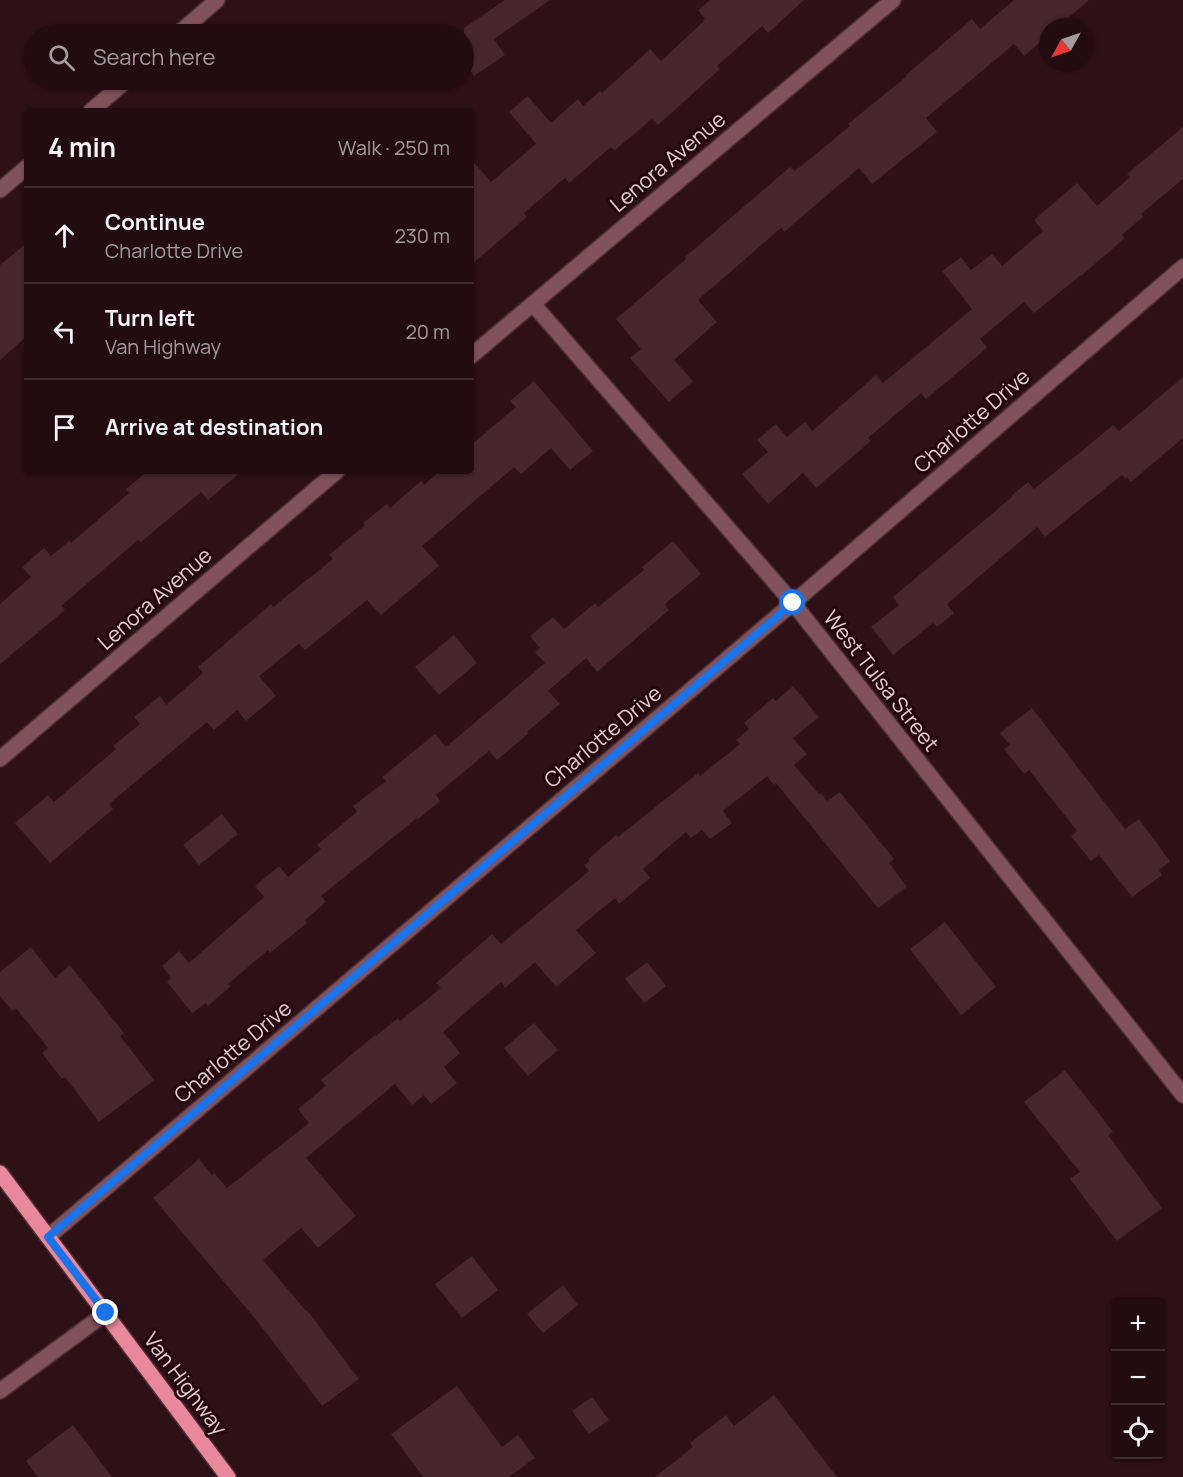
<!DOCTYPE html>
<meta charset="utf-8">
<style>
:root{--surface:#220c11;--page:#2e1a1f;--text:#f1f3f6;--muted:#a29b9f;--line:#3f2c31}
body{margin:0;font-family:Manrope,sans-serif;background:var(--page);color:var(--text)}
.controls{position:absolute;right:18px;bottom:18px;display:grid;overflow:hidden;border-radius:6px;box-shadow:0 2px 4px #0004}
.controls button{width:54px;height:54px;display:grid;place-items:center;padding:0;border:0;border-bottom:2px solid var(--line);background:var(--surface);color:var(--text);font:30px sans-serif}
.compass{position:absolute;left:1039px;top:18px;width:54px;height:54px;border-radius:50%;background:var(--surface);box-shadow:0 2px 4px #0004;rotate:230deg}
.stop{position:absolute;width:18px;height:18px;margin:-14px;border:4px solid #1a73e8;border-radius:50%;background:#fff}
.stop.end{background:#1a73e8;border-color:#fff;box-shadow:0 2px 6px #0008}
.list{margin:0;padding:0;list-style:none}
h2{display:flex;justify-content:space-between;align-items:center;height:78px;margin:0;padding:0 24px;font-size:26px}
h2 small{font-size:20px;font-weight:400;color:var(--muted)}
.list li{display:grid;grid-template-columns:39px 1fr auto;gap:18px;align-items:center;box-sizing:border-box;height:96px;padding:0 24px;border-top:2px solid var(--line)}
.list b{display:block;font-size:22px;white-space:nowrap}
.list p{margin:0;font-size:20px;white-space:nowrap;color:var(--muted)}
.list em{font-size:20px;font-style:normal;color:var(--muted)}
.icon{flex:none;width:33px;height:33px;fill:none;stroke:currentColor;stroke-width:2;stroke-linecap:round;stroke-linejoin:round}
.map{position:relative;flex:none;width:1183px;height:1477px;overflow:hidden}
.search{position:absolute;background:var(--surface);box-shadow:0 2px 4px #0004;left:24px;top:24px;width:450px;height:66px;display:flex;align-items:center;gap:15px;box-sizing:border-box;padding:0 21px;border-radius:33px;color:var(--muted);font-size:22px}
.panel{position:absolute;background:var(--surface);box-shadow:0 2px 4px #0004;left:24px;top:108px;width:450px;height:366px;border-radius:6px}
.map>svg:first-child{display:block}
.building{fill:#47262d}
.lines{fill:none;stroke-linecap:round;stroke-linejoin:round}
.minor-casing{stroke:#4b2e35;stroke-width:18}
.major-casing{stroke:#4b2e35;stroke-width:18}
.minor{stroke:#81525b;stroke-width:15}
.major{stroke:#e9889c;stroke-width:15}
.route{stroke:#1a73e8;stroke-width:8}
.labels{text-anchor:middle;stroke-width:6;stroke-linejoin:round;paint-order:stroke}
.street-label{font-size:21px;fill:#e3cdd0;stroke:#24070f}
</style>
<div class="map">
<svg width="1183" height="1477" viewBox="0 0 1183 1477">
<rect width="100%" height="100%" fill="#2e1017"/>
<g class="building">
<path d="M505 0H550L494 39 505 55 474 76 464 60V28Z"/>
<path d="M710 0H804L768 33 762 26 717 66 720 69 658 125 652 119 615 150 611 147 569 183 565 178 524 213 527 217 471 265V159L491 182 536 144 509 112 528 96 551 123 578 99 583 106 600 91 602 93 650 49 661 61 704 21 703 20 705 19 698 10Z"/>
<path d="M1014 0H1089L1058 27H1048V35L1024 56 1014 44 926 118 937 132 872 184 859 168 784 232 781 228 698 300 717 322 674 360 693 381 669 402 630 358 641 349 616 319 686 259 685 257 790 167 795 171 850 126 848 124 907 76 906 75 972 19 980 29Z"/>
<path d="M1183 127V179L1141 214 1143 217 1122 235 1125 238 1081 276V275L1034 313 1024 302 980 339 987 348 926 399 921 393 868 438 871 441 816 488 803 473 768 504 742 474 768 452 757 440 776 424 787 437 805 422 812 431 876 375 883 383 972 309 942 271 961 257 971 270 992 254 1002 266 1043 231 1034 220 1077 183 1097 206 1130 177 1127 174Z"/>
<path d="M27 243V336L0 360V265Z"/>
<path d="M1183 377V438L1131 482 1127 477 1126 479 1122 475 1045 537 1037 527 947 604 954 613 937 627 933 623 893 655 871 627 899 605 893 597 1012 497 1011 496 1028 482 1034 489 1071 459V460L1113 425 1119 431Z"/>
<path d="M534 381 593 451 570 470 551 448 521 474 514 467 422 546 439 566 381 615 367 600 305 650 299 644 259 676 276 696 246 721 237 710 214 730 207 722 109 804 113 809 50 863 15 823 48 795 54 802 116 749 113 746 140 724 134 717 160 696 166 705 203 673 198 667 271 604 273 607 333 559 329 555 365 525 363 523 387 504 390 508 421 481 424 485 440 471H471V445L516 407 510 401Z"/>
<path d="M148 471H242L208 500 201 492 141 542 138 540 61 606 65 610 0 664V604L31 577 22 567 44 548 51 556 69 541 71 543 129 493 126 489Z"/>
<path d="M673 541 701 574 665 604 669 610 597 672 586 658 548 691 560 704 527 732 528 734 497 760 489 751 436 795 440 801 417 820V818L321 896 326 902 305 920 307 923 270 953 268 950 228 984 231 986 208 1006 206 1003 192 1013 167 982 171 978 162 966 179 951 189 963 264 897 255 886 279 866 288 877 321 849 317 845 357 812 353 806 386 781 382 777 435 734 446 747 545 663 535 652 540 648 530 636 553 617 564 629 595 603 598 607 644 570 642 567Z"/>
<path d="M454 635 477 663 439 695 415 667Z"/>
<path d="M793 686 819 717 793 738 807 754 794 765 819 794H822L827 801 840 792 894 859 889 863 907 887 878 908 776 783 774 785 767 776 723 811 732 823 710 839 702 830 691 838 686 832 643 869 650 878 619 904 615 898 576 930 596 953 556 987 535 962 505 988 501 982 443 1032 460 1053 444 1067 457 1083 431 1104 424 1095 412 1105 395 1084 306 1158 356 1216 318 1248 301 1228 263 1260 306 1311 307 1310 359 1379 322 1406 258 1322 153 1198 199 1159 212 1175 214 1173 227 1188 309 1123 298 1109 326 1086 321 1080 375 1035 376 1036 398 1018 400 1021 441 988 436 983 492 934 501 944 589 871 584 865 590 861 588 859 616 835 618 837 698 773 700 776 740 744 736 740 749 729 744 723 773 698 776 701Z"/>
<path d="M1032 708 1125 829 1139 819 1170 861 1159 870 1162 875 1132 897 1099 855 1091 861 1071 836 1077 831 1029 770 1024 774 1004 749 1010 745 1000 733Z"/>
<path d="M222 814 238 834 199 865 183 845Z"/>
<path d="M945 922 996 987 961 1015 910 949Z"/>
<path d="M31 947 55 978 70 965 124 1033 120 1036 154 1080 99 1122 65 1077 62 1079 42 1053 48 1048 16 1008 12 1011 0 996V972Z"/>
<path d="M647 962 666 986 644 1003 625 979Z"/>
<path d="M534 1023 558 1050 528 1076 504 1048Z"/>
<path d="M1065 1070 1113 1132 1108 1135 1162 1208 1117 1241 1070 1179 1080 1172 1024 1102Z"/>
<path d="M472 1256 498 1290 462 1318 435 1284Z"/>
<path d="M563 1285 578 1305 543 1333 527 1314Z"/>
<path d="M457 1386 502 1447 518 1435 535 1458 509 1477H423L391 1434Z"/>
<path d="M774 1395 837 1477H655L693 1447 690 1443 726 1415 734 1426Z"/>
<path d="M592 1397 609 1420 589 1434 572 1411Z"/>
<path d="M73 1425 112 1477H38L26 1461Z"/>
</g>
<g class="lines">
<defs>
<g id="minor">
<path d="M178 34 217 0"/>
<path d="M91 111 127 80"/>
<path d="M0 190 27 167"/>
<path d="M533 304 793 603 1183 1095"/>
<path d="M471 356 893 0"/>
<path d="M0 759 337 471"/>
<path d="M48 1237 793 603 1183 267"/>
<path d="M0 1391 106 1313"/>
</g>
<path id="major" d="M0 1173 228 1477"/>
</defs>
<use href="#minor" class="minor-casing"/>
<use href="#major" class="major-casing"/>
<use href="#minor" class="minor"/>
<use href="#major" class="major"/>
</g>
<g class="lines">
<path class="route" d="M106 1313 48 1237 793 603"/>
</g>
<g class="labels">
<g class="street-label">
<text transform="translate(668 162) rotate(-40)" y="7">Lenora Avenue</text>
<text transform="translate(972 421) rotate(-41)" y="7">Charlotte Drive</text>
<text transform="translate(155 599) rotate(-41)" y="7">Lenora Avenue</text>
<text transform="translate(881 681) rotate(52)" y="7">West Tulsa Street</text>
<text transform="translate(603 737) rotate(-40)" y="7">Charlotte Drive</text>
<text transform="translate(233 1052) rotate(-40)" y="7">Charlotte Drive</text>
<text transform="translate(185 1384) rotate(53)" y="7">Van Highway</text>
</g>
</g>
</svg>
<div class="controls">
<button>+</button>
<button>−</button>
<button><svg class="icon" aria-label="locate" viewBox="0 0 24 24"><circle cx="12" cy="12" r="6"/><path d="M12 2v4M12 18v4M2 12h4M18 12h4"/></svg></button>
</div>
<svg class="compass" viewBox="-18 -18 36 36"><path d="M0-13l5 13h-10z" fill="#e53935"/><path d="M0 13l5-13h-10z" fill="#a29b9f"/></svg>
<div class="stop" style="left:793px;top:603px"></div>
<div class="stop end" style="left:106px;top:1313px"></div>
<div class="search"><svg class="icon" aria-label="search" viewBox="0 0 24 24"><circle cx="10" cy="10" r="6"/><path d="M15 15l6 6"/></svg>Search here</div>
<section class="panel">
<h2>4 min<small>Walk · 250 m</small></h2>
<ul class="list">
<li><svg class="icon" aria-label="ahead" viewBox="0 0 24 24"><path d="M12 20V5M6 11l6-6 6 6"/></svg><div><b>Continue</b><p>Charlotte Drive</p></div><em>230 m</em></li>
<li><svg class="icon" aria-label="left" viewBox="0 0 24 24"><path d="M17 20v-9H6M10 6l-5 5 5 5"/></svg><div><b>Turn left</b><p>Van Highway</p></div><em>20 m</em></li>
<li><svg class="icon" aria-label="arrive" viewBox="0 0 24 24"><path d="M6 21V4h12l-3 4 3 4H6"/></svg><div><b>Arrive at destination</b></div></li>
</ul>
</section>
</div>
